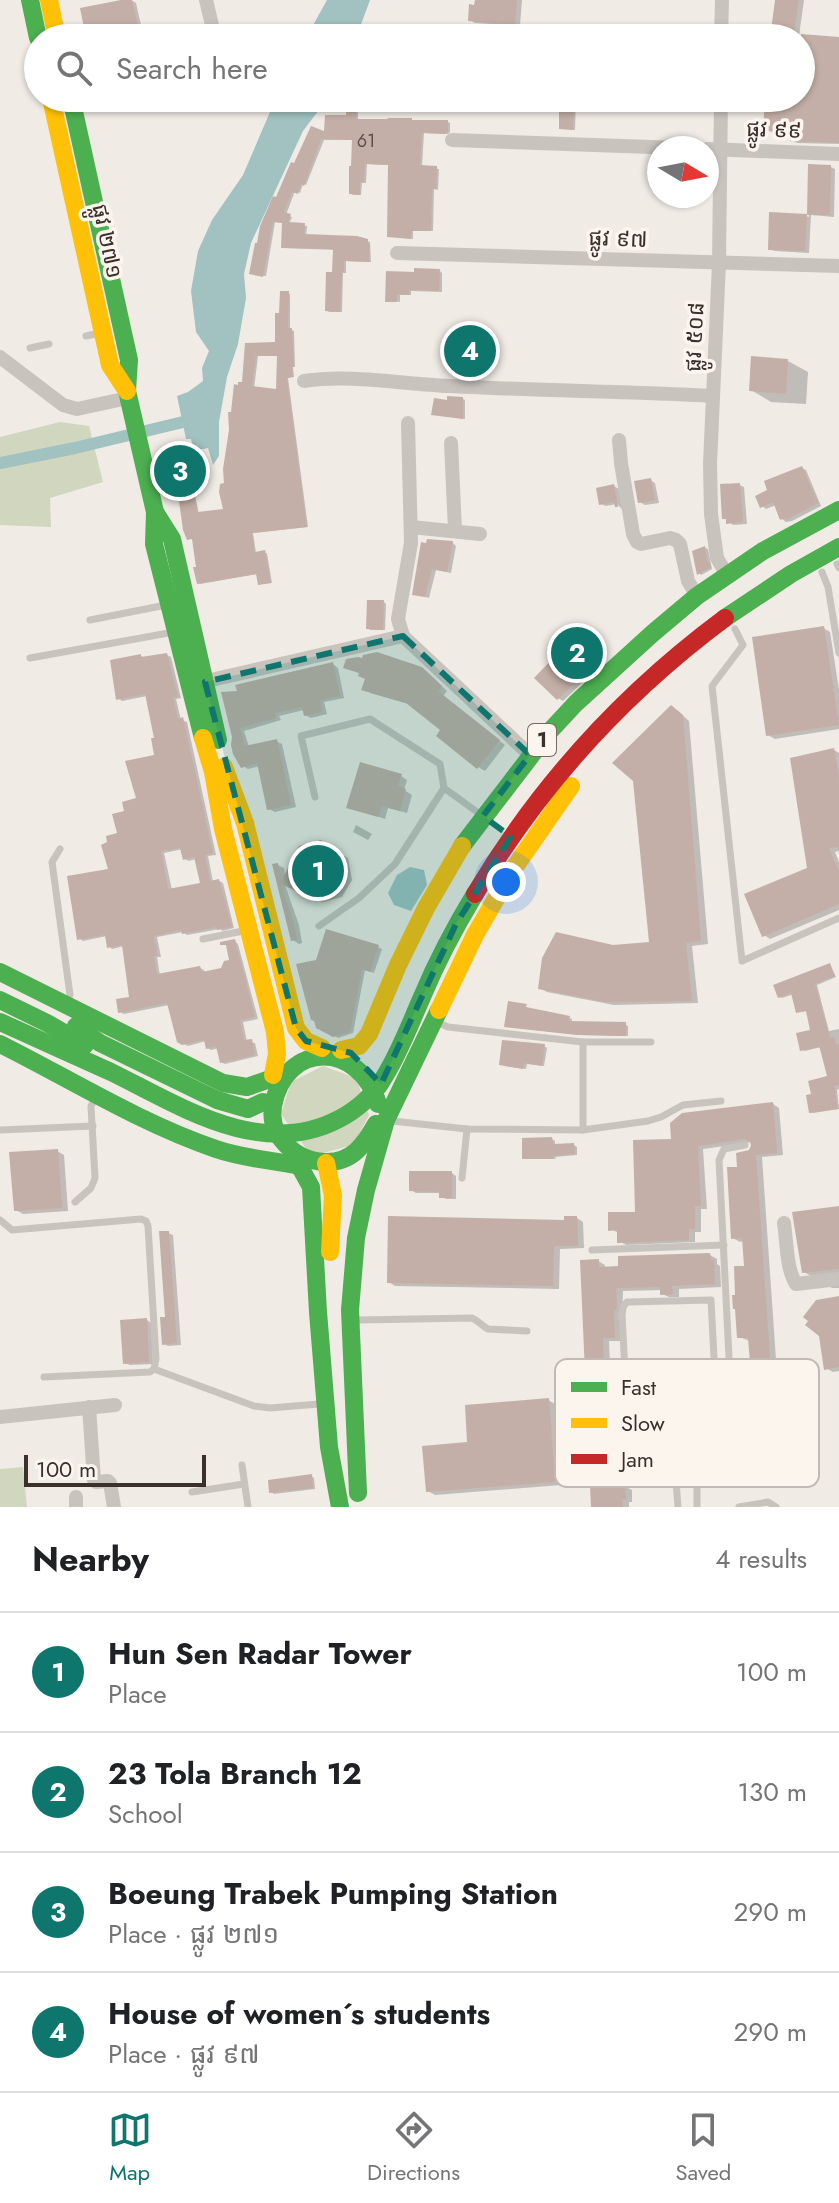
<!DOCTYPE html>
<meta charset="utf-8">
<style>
:root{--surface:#fff;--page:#f2f2f2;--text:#202124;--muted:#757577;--line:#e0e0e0;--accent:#0f766e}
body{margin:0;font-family:Jost,"Noto Sans Khmer",sans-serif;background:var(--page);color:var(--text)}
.compass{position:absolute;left:647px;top:136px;width:72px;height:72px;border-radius:50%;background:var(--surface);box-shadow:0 2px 6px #0004;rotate:100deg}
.scale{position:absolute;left:24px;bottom:20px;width:182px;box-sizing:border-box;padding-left:8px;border:4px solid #3b302b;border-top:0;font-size:22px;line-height:28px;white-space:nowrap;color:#3b302b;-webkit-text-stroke:6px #fbf5ee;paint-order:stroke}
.you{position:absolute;left:506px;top:882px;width:28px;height:28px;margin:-20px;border:6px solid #fff;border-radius:50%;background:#1a73e8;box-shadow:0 0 0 12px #1a73e833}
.badge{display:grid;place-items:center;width:52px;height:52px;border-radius:50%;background:var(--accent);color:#fff;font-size:26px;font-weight:700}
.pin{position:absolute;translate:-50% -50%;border:4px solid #fff;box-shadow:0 2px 8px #0006}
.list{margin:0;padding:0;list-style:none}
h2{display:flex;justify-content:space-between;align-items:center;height:104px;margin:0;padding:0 32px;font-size:34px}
h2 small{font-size:26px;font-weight:400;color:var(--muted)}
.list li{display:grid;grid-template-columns:52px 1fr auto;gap:24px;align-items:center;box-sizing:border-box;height:120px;padding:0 32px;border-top:2px solid var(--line)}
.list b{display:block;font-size:30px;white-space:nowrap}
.list p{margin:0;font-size:26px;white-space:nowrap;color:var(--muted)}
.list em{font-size:26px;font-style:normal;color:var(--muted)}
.icon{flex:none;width:44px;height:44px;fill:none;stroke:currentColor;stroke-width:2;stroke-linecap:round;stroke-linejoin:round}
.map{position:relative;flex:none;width:839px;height:1507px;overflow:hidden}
.search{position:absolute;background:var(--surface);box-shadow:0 2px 6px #0004;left:24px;right:24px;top:24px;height:88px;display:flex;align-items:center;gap:20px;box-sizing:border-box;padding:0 28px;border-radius:44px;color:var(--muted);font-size:30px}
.sheet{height:584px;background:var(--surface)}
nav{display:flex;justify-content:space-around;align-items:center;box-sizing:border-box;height:112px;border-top:2px solid var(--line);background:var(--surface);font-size:22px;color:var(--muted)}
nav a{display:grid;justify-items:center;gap:4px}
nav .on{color:var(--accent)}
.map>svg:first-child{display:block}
.green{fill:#d1d6bf}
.water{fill:#a1c2c1}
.shadow{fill:#0003;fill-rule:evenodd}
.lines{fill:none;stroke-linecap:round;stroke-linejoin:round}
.canal{stroke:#a1c2c1;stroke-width:12}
.building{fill:#c3afa7;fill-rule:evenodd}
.lane{stroke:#c9c3be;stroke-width:7}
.street{stroke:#c9c3be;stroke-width:14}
.fast{stroke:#4caf50;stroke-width:18}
.slow{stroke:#ffc107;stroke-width:18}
.jam{stroke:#c62828;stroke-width:18}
.marked{fill:#0f766e;fill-opacity:0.2;stroke:#0f766e;stroke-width:6;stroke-dasharray:16 10;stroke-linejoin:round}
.labels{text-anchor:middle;stroke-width:7;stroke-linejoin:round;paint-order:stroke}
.number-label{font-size:18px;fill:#5d504a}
.shield{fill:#fbf5ee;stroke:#756b66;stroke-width:2}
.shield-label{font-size:20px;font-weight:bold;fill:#3b302b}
.street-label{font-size:22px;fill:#3b302b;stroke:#fbf5ee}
.key{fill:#fbf5ee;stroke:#c1bab4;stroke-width:2}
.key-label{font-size:22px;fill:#3b302b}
</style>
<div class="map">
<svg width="839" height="1507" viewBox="0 0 839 1507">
<rect width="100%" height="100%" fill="#f0ebe5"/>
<g class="green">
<path d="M60 422 89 426 103 482 50 498 51 527 0 525V437Z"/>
<path d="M323 1066 356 1078 369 1115 353 1145 319 1154 308 1151 281 1114 291 1082Z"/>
<path d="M23 1467 27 1507H0V1469Z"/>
</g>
<g class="water">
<path d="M327 0H370L356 38H306Z"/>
<path d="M276 98H328L303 131 251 243 244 274 246 298 238 344 227 377 219 422V456L213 465 208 448 194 451 191 439H186L177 396 188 392 203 381 202 368 209 351 196 332 191 291 198 251 212 220 243 175Z"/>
<path d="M410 867 424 870 427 885 411 911 394 905 388 893 397 875Z"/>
</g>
<g class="shadow">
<path d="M131 0 136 3 144 38H85L84 34Z"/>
<path d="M477 0H522L520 26 475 23 470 20 476 7Z"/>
<path d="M777 0H804L799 36 839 39V144L797 143 792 140V134L771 132 765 129 767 98H801V38H772Z"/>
<path d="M561 98H576L575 130 561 128Z"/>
<path d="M356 103 358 104V121L448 122 450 123V132L448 134 424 133 422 167 439 169 438 190 434 189 433 231H413V239L389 236 390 165 367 164 366 183H362L361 195H353L351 193 354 140H324L306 185 303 184 300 193 295 191 286 215 292 217 289 224 307 226 306 236 367 241 370 242 371 262 346 261V273H343L342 312H329L327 310 334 274 335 250 286 248 284 223 275 222 266 276 254 275 277 200 312 129 326 134 348 117Z"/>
<path d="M810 166 831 167 835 169 834 217 811 215 809 253 775 251 770 249 806 216 809 217Z"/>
<path d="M440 271 442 273V292L411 291V295H400V302L387 300 388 273Z"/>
<path d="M288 293 290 294V330L294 331 295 367H293L294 377 288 378 308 527 253 533 256 553H267L272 583 259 584 258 574 200 584 198 583 194 539H188L182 443 184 444 199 514 225 510 226 485 243 384 246 345 277 344 281 315ZM279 355V392L254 389 258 356Z"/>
<path d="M475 332 478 333V373H469L466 371Z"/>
<path d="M788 361 808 372 806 404 771 402 751 390Z"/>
<path d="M463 399 465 400V419L436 415 449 402Z"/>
<path d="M802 468 806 470 821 506 792 521 786 522 782 519 776 505 766 509 762 506Z"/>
<path d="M650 480 655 483 659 503 645 505 640 502Z"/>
<path d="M739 485 744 487 747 524 733 525 724 518Z"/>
<path d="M614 486 619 489 622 509 617 504 606 506 601 504Z"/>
<path d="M428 541 453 543 456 546 451 573 436 570 429 598 414 594Z"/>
<path d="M705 548 708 549 712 569 701 575 699 573Z"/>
<path d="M384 602 386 604 385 630H370L368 628Z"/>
<path d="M823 628 830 632 839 690V729L775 739 768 735Z"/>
<path d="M167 655 171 657 181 698 176 699 181 720 187 722 216 855 208 856 213 882 219 881 223 883 234 928 223 931 220 929 187 935 183 932 157 937 161 957H157L160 976 200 968 204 970 205 973 222 970 231 961 228 946 222 944 234 941 238 944 258 1019 243 1022 247 1042 255 1043 258 1056 225 1064 221 1062 219 1048 211 1050 207 1048 206 1041 188 1046 178 1041 169 1005 124 1014 120 1012 132 999 124 946 112 949 109 946 107 936 83 941 79 938 111 870 127 812 138 799 157 756 156 739 147 696 122 701 118 698 141 656 145 658ZM183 849 185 859 189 861 196 859 202 884 172 890 164 853Z"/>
<path d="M563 658 585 680 563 701 558 698Z"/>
<path d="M333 664 338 668 344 698 324 702 327 714 311 718 305 715 304 710 279 716 281 720 244 731 249 747 276 741 282 744 296 807 275 812 269 809 260 766 248 769 243 766 235 753 240 693Z"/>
<path d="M345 667 429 674 447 691 443 696 505 745 485 771 478 767 443 730 412 705 370 693 367 679 361 674Z"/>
<path d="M678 711 689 721 708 944 692 946 698 1003 614 1005 547 992 540 988 613 947 651 944Z"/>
<path d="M834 750 839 753V851L835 852 839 862V910L770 939 764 935 809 869Z"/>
<path d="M401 776 407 780 404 790 412 795 407 813 388 808 385 819 349 807Z"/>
<path d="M356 825 372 834 368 840 353 832Z"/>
<path d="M321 842 348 858 352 880 342 897 323 902 285 885 299 925 302 943 299 944 293 940 274 866 278 865 284 868 285 877Z"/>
<path d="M378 947 382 949 374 973 365 970 353 1033 338 1038 318 1027Z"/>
<path d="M830 965 836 977 817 985 829 1031 839 1029V1089L837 1090 839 1109 813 1113 810 1112 814 1095 829 1077 821 1047 805 1051 802 1050 812 1031 808 1011 798 1012 794 994 782 998 779 997Z"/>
<path d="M526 1006 528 1010 569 1018 572 1019V1023L625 1024 628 1026V1036L582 1035 509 1027Z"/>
<path d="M544 1046 547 1048 544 1066 527 1064 526 1069 504 1066Z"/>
<path d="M773 1104 779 1108 783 1155 762 1157 782 1446 789 1451 790 1461 743 1466 737 1462 747 1449 745 1406 741 1403 752 1363 750 1341 739 1337 746 1268 744 1241 740 1242 733 1238 740 1168 753 1142 703 1149 707 1209H701V1232H695V1242L626 1245 619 1241V1233L610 1229 638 1213 673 1141Z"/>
<path d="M552 1139 555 1141V1146L574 1145 577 1147V1155L555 1157 556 1159 524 1158Z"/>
<path d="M57 1151 64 1155 68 1211 23 1214 16 1210Z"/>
<path d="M452 1173 456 1176V1199H446L441 1196V1193H416L411 1190Z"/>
<path d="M839 1208V1288H832L804 1272Z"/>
<path d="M577 1218 583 1222 584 1248 560 1249 559 1289 395 1286 389 1282Z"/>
<path d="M168 1233 173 1235 181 1345 168 1346 164 1344 167 1318Z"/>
<path d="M710 1255 717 1259V1264L720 1266 721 1287 679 1289V1297H669L662 1294V1290L623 1291 621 1341H609L610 1365H616L623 1369 626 1437H614V1458L620 1457 627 1461 628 1488 632 1490V1502H629V1507H593L598 1261 605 1265V1269Z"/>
<path d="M839 1298V1371L833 1372 826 1368Z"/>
<path d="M147 1320 151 1323 153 1364 130 1365 125 1363Z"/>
<path d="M548 1400 555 1404 561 1485 435 1495 428 1491 470 1444Z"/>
<path d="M311 1476 314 1478 315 1489 274 1494 271 1492Z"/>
</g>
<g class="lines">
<path class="canal" d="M0 463 75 448 183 422"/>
</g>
<g class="building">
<path d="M121 0H132L141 38H86L80 8Z"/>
<path d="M475 0H517L515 25 468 21 469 4 474 5Z"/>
<path d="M775 0H799L793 38H770Z"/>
<path d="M801 34 839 37V143L790 141V132L763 130 765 98H801Z"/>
<path d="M559 98H574L573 130 559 129Z"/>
<path d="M346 101H356V119H387L388 118H412V120H448V131L445 134 422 133 420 165 437 166 436 189H432L431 231H411V239L387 237 388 165 365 164 364 182H360V195L349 194V166H351L352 140 321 139 304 186 301 184 298 194 292 192 284 212 291 214 288 222 305 223 304 234 357 236 368 239V244H370L369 262 344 261V272H342L340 312 325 311 326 272H332L333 249 281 248 282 223 273 222 263 277 249 274 255 243H257L260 226 273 196 276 197 291 162 294 163 311 126 324 131 325 115H346Z"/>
<path d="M808 164 831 165 830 215H807Z"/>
<path d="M769 212 807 214 805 251 768 250Z"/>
<path d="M414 268 440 269 439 291 409 290V295L397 294V302H385L386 271 414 272Z"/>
<path d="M280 291H289L288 328H292L294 367H292L293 377 287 378 307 527 252 533 255 552 265 550 271 583 258 585 256 574 197 584 193 567H196L192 539 187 540 183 530 179 501H176L165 445 183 441 198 512 223 509 219 492 220 484 224 483 223 469 229 430 228 412H231L234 384 238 385V382H242L245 343 275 342V313H279ZM256 356H277L276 389 252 386Z"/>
<path d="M463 330H476V372H464Z"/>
<path d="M751 356 788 359 786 394 749 391Z"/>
<path d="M447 396 463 397V419L431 415 434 398 447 400Z"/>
<path d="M802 466 818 503 786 520 785 518 780 520 773 502 760 508 755 496 767 490 764 481Z"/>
<path d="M651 478 655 500 638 503 634 481Z"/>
<path d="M740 483 743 522 726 524V519H722L720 484Z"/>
<path d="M614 484 618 507H615L614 502 599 505 596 488Z"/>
<path d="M427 539 453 541 447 572 432 569 425 597 412 595 421 542 426 543Z"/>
<path d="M705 546 707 560 711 567 697 575 692 551Z"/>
<path d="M367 600H384L383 630 366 629Z"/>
<path d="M824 626 839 725 766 736 752 637Z"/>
<path d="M377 652 422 667 442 686 438 691 500 740 477 769 436 736 440 730 406 703 361 690 365 679 358 676 359 673 343 668 346 659 358 657 362 658 363 655Z"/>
<path d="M167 653 178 697H173L178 719 183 717 213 853 205 855 210 881 219 879 232 927 217 930 216 927 182 934 181 930 154 936 158 955 154 956 157 974 200 966 202 972 221 968 224 961 229 960 226 945H220V942L235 939 255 1017 240 1020 244 1040 252 1039 255 1055 220 1063 216 1046 206 1049 204 1040 182 1045 177 1042 167 1003 118 1013 116 999 129 997 122 945 107 948 105 935 77 940 67 876 108 869 101 845 107 842 106 836 117 833 112 814 124 811 122 802 136 798 125 761 154 755 151 738H154L145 694 116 700 110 660 141 654V657ZM180 848 183 860 194 857 200 883 168 889 161 851Z"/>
<path d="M558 653 582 676 557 700 534 678Z"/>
<path d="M333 662 340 696 320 700 322 712 304 716 302 707 275 713 276 718 240 728 245 746 277 739 291 805 267 810 257 763 241 768 233 754 231 745 232 737 221 692 237 691 235 685Z"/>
<path d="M671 705 683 715 701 941 686 943 692 1001 605 1002 538 989 542 958 556 932 613 945 649 942 633 781 612 763Z"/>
<path d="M834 748 839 779V847L829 848 839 872V904L762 937 744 894 807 868 790 758Z"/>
<path d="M360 762 402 774 398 786 406 789 400 811 382 806 378 817 346 808Z"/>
<path d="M321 840 342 853 347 876 336 895 315 900 281 884 293 920 297 940 291 941 272 864 278 863 282 880 299 846Z"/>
<path d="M326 929 379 945 370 972 362 969 350 1032 333 1037 316 1028 314 1021 311 1020 296 964 316 960Z"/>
<path d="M830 963 835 976 815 984 830 1038 834 1037 836 1045 839 1044V1085L834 1086 838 1109 809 1113 806 1095 811 1094 808 1081 827 1076 820 1049 819 1047 800 1051 796 1033 810 1030 806 1011 796 1013 791 993 778 998 773 985Z"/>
<path d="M508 1001 527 1004 526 1007 570 1016 569 1021 626 1022V1036L577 1035 504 1027Z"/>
<path d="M502 1040 545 1044 542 1066 524 1063 523 1069 499 1065Z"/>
<path d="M773 1102 777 1153 756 1155 776 1445H783L784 1458 735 1463 734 1448H745L743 1404 739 1405 738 1391H742L741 1362H750L748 1338H737L735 1309H733L732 1295H735L734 1266H744L742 1238 731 1239 727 1167H737L736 1153 749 1150 751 1146 750 1141 744 1139 698 1146 701 1206H695V1229H689V1240L617 1243V1230L608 1231V1212H635L633 1140 671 1139 670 1123 682 1113Z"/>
<path d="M552 1137 553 1144 574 1143 575 1154 553 1156V1159H522V1138Z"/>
<path d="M58 1149 62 1208 14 1211 9 1152Z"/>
<path d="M409 1171H452V1198H439V1192L409 1191Z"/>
<path d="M839 1206V1269L802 1273 792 1212Z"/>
<path d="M388 1216 564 1220V1216H577L578 1246H554L553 1286 387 1283Z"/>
<path d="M159 1231H169L177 1343 162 1345 160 1317H165Z"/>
<path d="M710 1253 711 1260H714L715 1284 672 1286 673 1294 660 1295V1287L616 1288 617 1305 616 1310H614L615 1338H603L604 1363H616L620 1406H618L619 1434H607L608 1456 621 1455 622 1485 625 1484 626 1499H622L623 1507H591L580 1260 599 1259V1267L618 1266V1256Z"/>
<path d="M839 1296V1367L824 1370 819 1336 805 1325 808 1321 803 1317 816 1300Z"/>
<path d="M147 1318 149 1362 123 1364 120 1320Z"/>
<path d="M549 1398 555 1482 426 1492 422 1446 467 1442 465 1405Z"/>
<path d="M312 1474 313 1488 269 1493 268 1480Z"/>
</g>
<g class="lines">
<g class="lane">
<path d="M86 336 100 333"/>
<path d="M30 348 49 344"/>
<path d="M837 564 839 568"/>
<path d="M822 572 828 587 839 653"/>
<path d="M90 620 166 605"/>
<path d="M735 629 743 645 712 686 742 961 839 918"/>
<path d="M30 658 174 632"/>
<path d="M315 797 301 736 370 719 440 764 444 788"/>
<path d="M60 849 52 862 70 995 68 999"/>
<path d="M319 926 359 898 395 864 444 788 480 814"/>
<path d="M203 939 243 931"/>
<path d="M439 1023 448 1027 583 1042H651"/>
<path d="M583 1042V1130"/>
<path d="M392 1121 467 1129 583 1130 648 1121 661 1117 683 1105 721 1101"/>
<path d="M0 1130 93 1126"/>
<path d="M462 1178 467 1129"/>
<path d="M75 1202 91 1188 95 1178 91 1106 94 1100"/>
<path d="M0 1220 12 1230 141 1219 146 1221 148 1226 156 1359 154 1369 150 1372 44 1377"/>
<path d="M592 1250 724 1245"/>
<path d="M357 1320 472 1318C479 1321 482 1326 488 1329L527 1331"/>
<path d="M154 1369 254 1406 270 1408 319 1404"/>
<path d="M711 1446 725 1444 733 1436 719 1160 724 1149 745 1145"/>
<path d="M242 1465 248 1507"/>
<path d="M192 1492 244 1484"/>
<path d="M678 1507 676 1481 668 1463 633 1453 629 1446 622 1315 623 1307 627 1302 711 1300 718 1434 697 1471V1507"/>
<path d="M739 1507 768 1502 776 1507"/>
</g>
<g class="street">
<path d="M206 0 215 38"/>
<path d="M721 38 722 0"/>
<path d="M721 98 719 263 710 464 711 514 717 558 727 575"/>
<path d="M452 140 680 148"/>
<path d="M707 149 839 154"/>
<path d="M397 253 839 266"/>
<path d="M0 357 63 405 77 409 128 398"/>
<path d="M304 381C352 374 401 384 450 386 538 391 625 391 713 396"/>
<path d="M619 440 621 463 633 534 637 542 641 544 670 538 676 540 680 544 688 581 697 596"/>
<path d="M451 443 455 530"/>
<path d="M411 527 480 534"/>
<path d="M403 636 398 619 411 543 408 423"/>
<path d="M198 683 403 636 530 755"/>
<path d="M784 1223C787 1242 786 1268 796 1284L839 1279"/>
<path d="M89 1407 94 1480 96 1482 108 1481 110 1483 114 1507"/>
<path d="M0 1417 115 1405"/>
<path d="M76 1497V1507"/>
</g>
<g class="fast">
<path d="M30 0 38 38"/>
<path d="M71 98 129 360 127 391 155 512 154 544 203 738"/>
<path d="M155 512 172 539 218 740"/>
<path d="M725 618 791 574 839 547"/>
<path d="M462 846 550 731 576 703 653 633 697 596 763 551 839 510"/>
<path d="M0 972 223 1083 247 1087 270 1079"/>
<path d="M0 1000 47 1023 85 1045"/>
<path d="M0 1022C37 1039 74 1055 111 1072 180 1106 261 1160 339 1119 355 1111 374 1095 383 1079 399 1054 410 1024 422 997 437 961 455 927 475 894"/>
<path d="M76 1026 100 1043 217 1100 248 1109 263 1102"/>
<path d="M0 1044C72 1080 140 1123 216 1149 242 1158 269 1160 295 1165"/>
<path d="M376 1124C364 1145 352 1163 325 1162 308 1161 293 1154 282 1140 274 1131 271 1118 273 1106 285 1040 360 1041 378 1104"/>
<path d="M300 1167 311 1187 318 1312 329 1447 340 1507"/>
<path d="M358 1493 350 1310 356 1238 366 1190 386 1120 439 1010"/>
</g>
<g class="slow">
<path d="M49 0 57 38"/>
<path d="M51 98 110 365 127 391"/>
<path d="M203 738 213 772 223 829 275 1032 277 1054 273 1075"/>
<path d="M224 767 245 823 296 1028 306 1041 322 1048"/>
<path d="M439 1010 475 935 512 871 571 786"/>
<path d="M341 1050 359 1046 369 1034 398 965 426 908 462 846"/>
<path d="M326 1163 333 1195 330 1252"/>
</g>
<path class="jam" d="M475 894C539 786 624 693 725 618"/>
</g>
<path class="marked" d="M403 636 530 755 483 816 511 837 456 924 381 1084 351 1053 306 1041 296 1028 205 682Z"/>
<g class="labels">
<g class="number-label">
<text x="366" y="147">61</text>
</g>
<rect class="shield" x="528" y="724" width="28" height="32" rx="6"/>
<g class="shield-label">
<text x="542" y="747">1</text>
</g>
<g class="street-label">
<text transform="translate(774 129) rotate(2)" y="8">ផ្លូវ ៩៩</text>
<text transform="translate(618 238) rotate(2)" y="8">ផ្លូវ ៩៧</text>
<text transform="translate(108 241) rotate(78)" y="8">ផ្លូវ ២៧១</text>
<text transform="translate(694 337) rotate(-87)" y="8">ផ្លូវ ៥០៨</text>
</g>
</g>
<rect x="555" y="1359" width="264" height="128" rx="12" class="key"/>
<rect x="571" y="1382" width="36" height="10" fill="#4caf50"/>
<rect x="571" y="1418" width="36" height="10" fill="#ffc107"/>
<rect x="571" y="1454" width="36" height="10" fill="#c62828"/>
<g class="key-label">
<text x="621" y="1395">Fast</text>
<text x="621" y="1431">Slow</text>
<text x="621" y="1467">Jam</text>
</g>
</svg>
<svg class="compass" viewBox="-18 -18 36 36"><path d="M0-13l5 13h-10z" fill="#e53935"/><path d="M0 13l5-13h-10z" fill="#757577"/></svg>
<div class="scale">100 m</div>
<div class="you"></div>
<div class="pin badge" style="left:318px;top:871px">1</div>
<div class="pin badge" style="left:577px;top:653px">2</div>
<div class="pin badge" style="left:180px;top:471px">3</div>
<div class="pin badge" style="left:470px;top:351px">4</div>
<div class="search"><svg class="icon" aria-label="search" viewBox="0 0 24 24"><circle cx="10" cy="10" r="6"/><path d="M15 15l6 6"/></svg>Search here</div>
</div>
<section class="sheet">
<h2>Nearby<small>4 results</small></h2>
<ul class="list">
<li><span class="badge">1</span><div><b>Hun Sen Radar Tower</b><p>Place</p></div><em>100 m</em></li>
<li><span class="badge">2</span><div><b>23 Tola Branch 12</b><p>School</p></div><em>130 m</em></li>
<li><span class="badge">3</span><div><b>Boeung Trabek Pumping Station</b><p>Place · ផ្លូវ ២៧១</p></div><em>290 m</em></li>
<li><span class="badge">4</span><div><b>House of women´s students</b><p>Place · ផ្លូវ ៩៧</p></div><em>290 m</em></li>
</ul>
</section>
<nav>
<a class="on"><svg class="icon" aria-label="map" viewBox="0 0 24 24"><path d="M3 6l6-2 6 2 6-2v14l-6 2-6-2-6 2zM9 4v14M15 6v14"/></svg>Map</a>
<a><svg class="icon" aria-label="directions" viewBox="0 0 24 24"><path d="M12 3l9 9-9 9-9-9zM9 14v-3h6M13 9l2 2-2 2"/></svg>Directions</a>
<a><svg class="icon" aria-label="saved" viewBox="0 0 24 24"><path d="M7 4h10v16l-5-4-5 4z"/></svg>Saved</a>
</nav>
